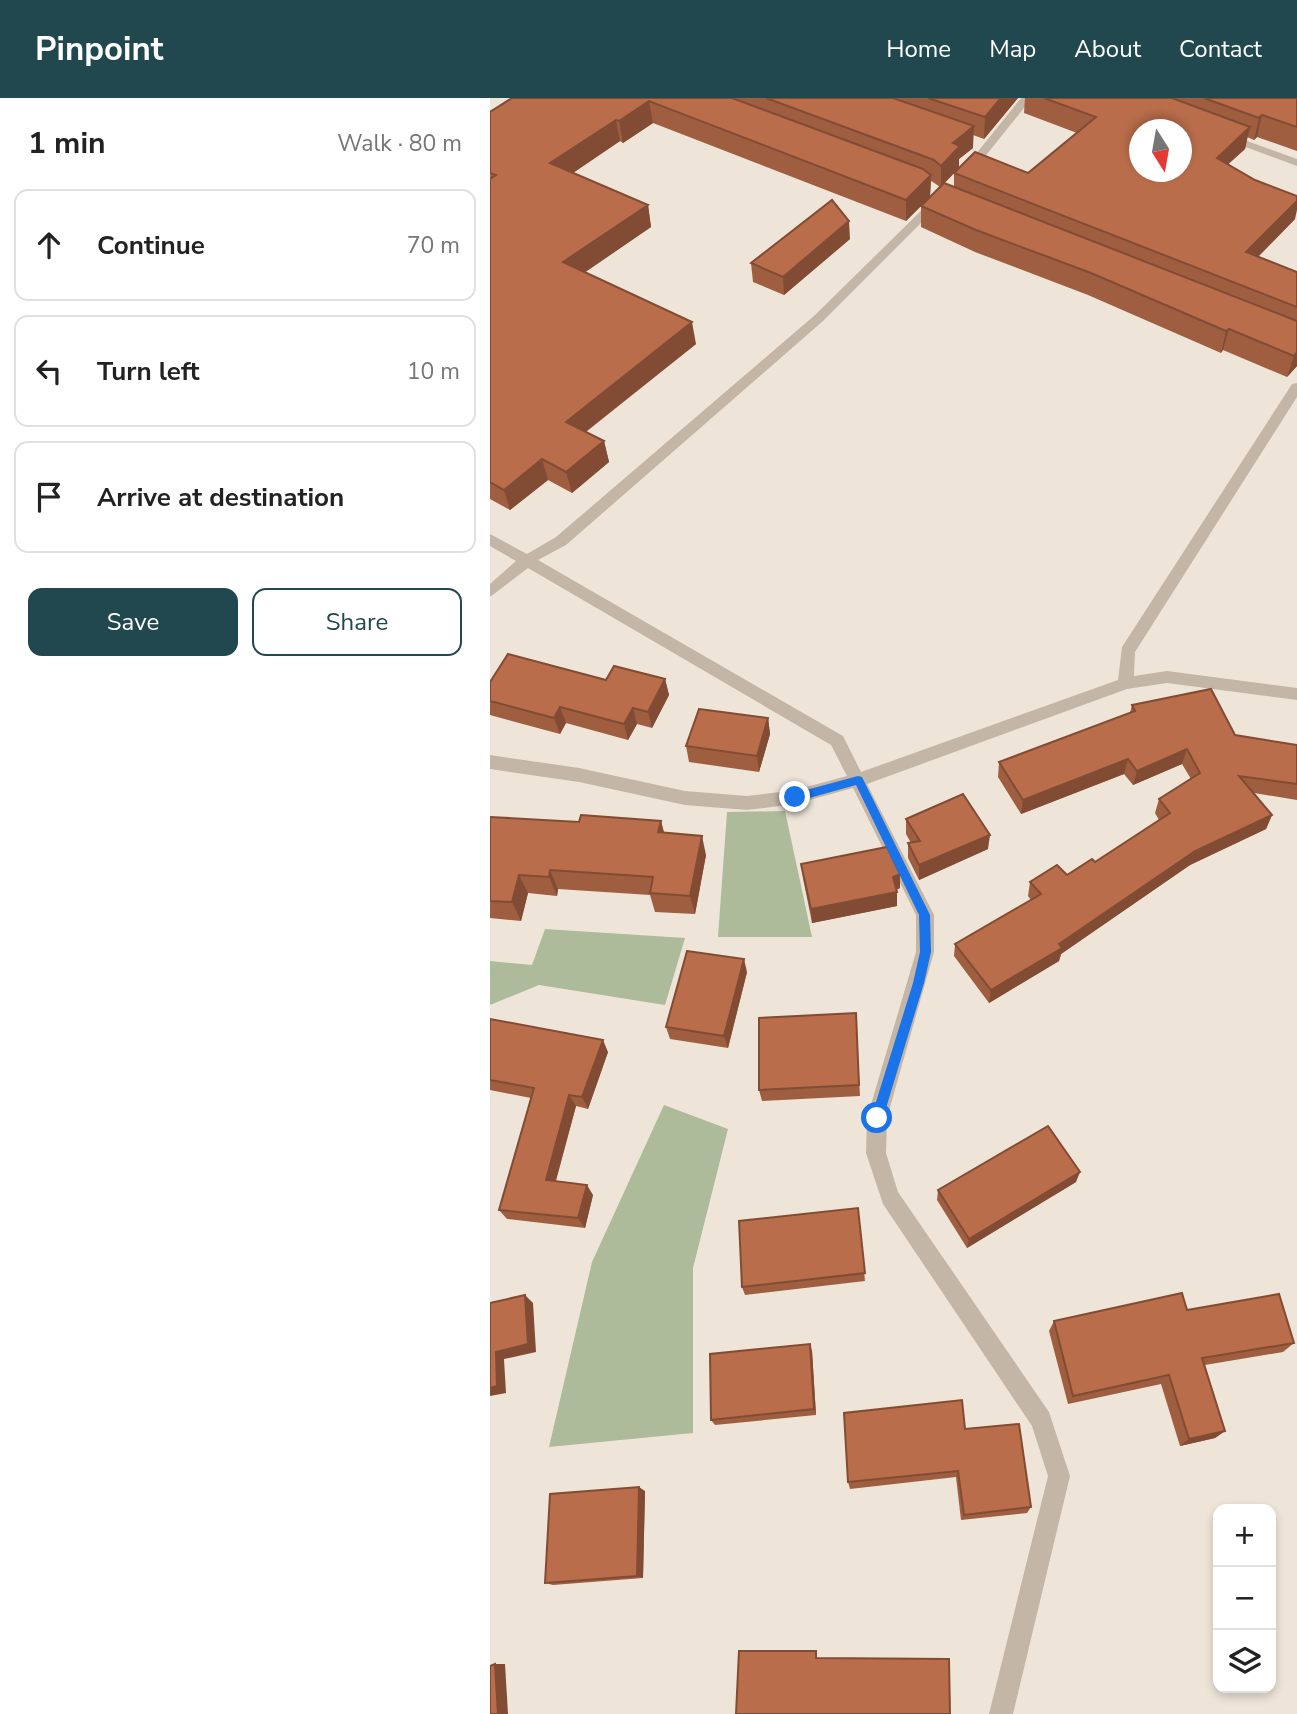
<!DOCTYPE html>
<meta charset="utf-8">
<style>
:root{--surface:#fff;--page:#f6f6f6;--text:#222;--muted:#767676;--line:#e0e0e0;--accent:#20484e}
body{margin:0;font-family:"Nunito Sans",sans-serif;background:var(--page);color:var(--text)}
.controls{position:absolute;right:21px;bottom:21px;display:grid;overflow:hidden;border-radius:14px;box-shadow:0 4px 10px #0003}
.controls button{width:63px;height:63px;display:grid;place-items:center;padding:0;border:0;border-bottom:2px solid var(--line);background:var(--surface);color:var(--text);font:35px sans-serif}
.compass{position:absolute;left:639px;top:21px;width:63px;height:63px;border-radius:50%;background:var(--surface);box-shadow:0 4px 10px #0003;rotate:169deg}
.stop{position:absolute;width:21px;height:21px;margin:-16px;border:5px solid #1a73e8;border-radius:50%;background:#fff}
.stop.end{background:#1a73e8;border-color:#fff;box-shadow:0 2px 7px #0008}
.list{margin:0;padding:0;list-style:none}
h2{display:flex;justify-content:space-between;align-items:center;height:91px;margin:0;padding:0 28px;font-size:30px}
h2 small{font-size:23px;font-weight:400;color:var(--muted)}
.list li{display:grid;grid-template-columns:46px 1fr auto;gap:21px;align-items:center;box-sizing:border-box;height:112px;margin:0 14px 14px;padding:0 14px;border:2px solid var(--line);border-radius:14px}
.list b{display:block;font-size:26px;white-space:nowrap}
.list em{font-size:23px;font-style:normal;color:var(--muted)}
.actions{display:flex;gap:14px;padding:21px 28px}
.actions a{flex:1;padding:16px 0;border:2px solid var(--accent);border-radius:14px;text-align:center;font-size:24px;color:var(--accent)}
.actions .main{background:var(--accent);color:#fff}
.icon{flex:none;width:38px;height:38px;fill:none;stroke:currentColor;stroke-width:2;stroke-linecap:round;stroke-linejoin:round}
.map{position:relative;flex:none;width:807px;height:1616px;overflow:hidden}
header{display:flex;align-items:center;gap:42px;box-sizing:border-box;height:98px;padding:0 35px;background:var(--accent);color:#fff}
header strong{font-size:33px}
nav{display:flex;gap:38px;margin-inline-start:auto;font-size:24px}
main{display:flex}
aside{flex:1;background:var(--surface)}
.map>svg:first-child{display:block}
.green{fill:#aebb9a}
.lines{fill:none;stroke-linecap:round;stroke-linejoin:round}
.minor{fill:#c4b6a6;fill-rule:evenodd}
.wall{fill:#9f5e40}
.shaded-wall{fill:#824c34}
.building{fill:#b96d4b;stroke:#824c34;stroke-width:2;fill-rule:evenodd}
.route{fill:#1a73e8}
</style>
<header>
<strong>Pinpoint</strong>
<nav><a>Home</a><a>Map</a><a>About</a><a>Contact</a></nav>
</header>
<main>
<aside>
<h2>1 min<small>Walk · 80 m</small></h2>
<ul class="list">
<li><svg class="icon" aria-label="ahead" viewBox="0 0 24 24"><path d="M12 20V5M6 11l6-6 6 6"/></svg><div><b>Continue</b></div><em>70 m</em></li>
<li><svg class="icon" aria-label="left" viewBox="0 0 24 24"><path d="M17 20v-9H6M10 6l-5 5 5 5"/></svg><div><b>Turn left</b></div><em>10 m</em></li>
<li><svg class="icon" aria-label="arrive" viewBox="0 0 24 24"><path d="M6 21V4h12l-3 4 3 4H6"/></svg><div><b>Arrive at destination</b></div></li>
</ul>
<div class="actions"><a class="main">Save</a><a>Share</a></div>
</aside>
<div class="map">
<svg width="807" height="1616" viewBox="0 0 807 1616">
<rect width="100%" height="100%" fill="#eee5d8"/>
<g class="green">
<path d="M295 713 322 839H228L237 714Z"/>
<path d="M55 831 195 840 175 907 49 887 0 907V863L42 867Z"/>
<path d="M174 1007 238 1031 203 1170V1335L59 1349 102 1164Z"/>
</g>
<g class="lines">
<g class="minor">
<path d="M531 0H542L481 76H473V72Z"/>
<path d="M735 35 807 61V68L731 40 729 38Z"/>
<path d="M443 101 453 103 333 223 76 447 48 462 353 638 371 674 628 582 632 549 802 286 807 285V299L645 554 644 578 677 573 807 590V602L677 585 637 591 377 686 444 817V854L397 1020 396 1055 408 1094 559 1314 580 1378 523 1616H499L558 1378 542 1328 393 1106 376 1055 377 1020 426 854V817L363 690 305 706 257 712 195 707 89 684 0 671V657L89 670 195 693 257 698 305 692 357 678 341 647 38 470 0 499V486L26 463 0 448V436L37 456 66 439 325 217Z"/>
</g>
</g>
<g class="wall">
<path d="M22 0H528L494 41 483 37V50L469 61V70L454 85 464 89V75H538L587 35 534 15 535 0H807V53L767 39 764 42 757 39 755 51 738 66 805 121 768 159 807 174V268L797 279 733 252 731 255 598 197 485 154 431 129V108L450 89 443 84 441 83 440 99 416 123 163 25 133 45 130 43 83 75 158 107 161 129 95 174 206 246 96 334 114 343 119 364 82 395 58 382 20 412 0 401V14Z"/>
<path d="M360 141 294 197 263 184 261 165Z"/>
<path d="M175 581 179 597 162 630 147 626 138 642 76 625 70 636 0 617V584Z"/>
<path d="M642 607 745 637 807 647V702L764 695 782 717 776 731 700 767 571 856 569 863 499 905 464 858 465 846 541 802 538 798 540 784 577 777 605 764 669 722 665 715 669 701 701 681 692 666 643 687 634 676 531 716 508 679 509 664 640 615Z"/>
<path d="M278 620 280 636 269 674 199 664 196 648Z"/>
<path d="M0 719 89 724 171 723 174 735 216 757 205 816 165 814 160 797 68 791 67 798 38 795 31 823 0 820Z"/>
<path d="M416 721 498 751 429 782 418 760V745H421L416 736Z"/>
<path d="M311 766 410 776V790L406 792 407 808 322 825 313 780Z"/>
<path d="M257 874 238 950 180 941 176 929Z"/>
<path d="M366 915 370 998 272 1003 269 992Z"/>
<path d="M0 921 118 954 98 1011 86 1008 66 1083 103 1097 95 1130 17 1121 9 1112 41 1000 0 992Z"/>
<path d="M586 1084 477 1150 447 1102 448 1092Z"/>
<path d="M368 1110 375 1183 255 1197 252 1189Z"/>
<path d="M697 1212 804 1245 793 1254 715 1267 735 1333 725 1340 690 1348 671 1286 578 1306 559 1233 564 1223Z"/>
<path d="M322 1253 326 1317 225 1327 221 1322Z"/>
<path d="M475 1331 541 1409 537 1415 471 1422 466 1379 360 1391 358 1384Z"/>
<path d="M155 1393 153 1480 63 1487 55 1485Z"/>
</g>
<g class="shaded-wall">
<path d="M511 0H528L494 41 495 19Z"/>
<path d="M159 3 163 25 133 45 129 23Z"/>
<path d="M772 17 767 39 764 42 769 20Z"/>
<path d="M126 22 130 43 65 87 60 65Z"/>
<path d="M484 28 483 50 469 61V70L451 89V68L463 45Z"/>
<path d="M760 29 755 51 722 81 727 60Z"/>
<path d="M441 77 440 99 416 123V102Z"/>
<path d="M807 103V112L805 121 751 176 756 154Z"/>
<path d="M158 107 161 129 78 186 73 164Z"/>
<path d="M359 123 360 141 294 197 293 179Z"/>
<path d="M202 224 206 246 81 345 76 324Z"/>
<path d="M739 231 733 252 731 255 736 233Z"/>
<path d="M807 254V268L797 279 804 258Z"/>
<path d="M114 343 119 364 82 395 76 374Z"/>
<path d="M52 361 58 382 20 412 14 392Z"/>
<path d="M175 581 179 597 162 630 158 614Z"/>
<path d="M70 609 76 625 70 636 64 620Z"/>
<path d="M143 610 147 626 138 642 134 626Z"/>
<path d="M278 620 280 636 269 674 267 658Z"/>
<path d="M697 651 692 666 643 687 647 673Z"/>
<path d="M638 661 634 676 531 716 533 702Z"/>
<path d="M782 717 776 731 700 767 571 856 569 863 499 905 501 892 705 753Z"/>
<path d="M171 723 176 742 168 734Z"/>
<path d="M500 737 498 751 429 782V767Z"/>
<path d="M212 738 216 757 205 816 200 798Z"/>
<path d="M60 772 68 791 67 798 59 779Z"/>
<path d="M410 776V790L403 793V779Z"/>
<path d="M29 777 38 795 31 823 22 804Z"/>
<path d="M407 794V808L322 825 321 811Z"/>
<path d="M254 861 257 874 238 950 234 938Z"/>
<path d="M113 942 118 954 98 1011 92 999Z"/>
<path d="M79 997 86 1008 63 1092 56 1082Z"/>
<path d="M590 1074 586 1084 477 1150 479 1141Z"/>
<path d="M97 1087 103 1097 95 1130 88 1120Z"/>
<path d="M35 1197 43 1205 46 1254 14 1261 16 1295 0 1298V1290L6 1254Z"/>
<path d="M320 1246 322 1253 326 1317 324 1311Z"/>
<path d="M735 1333 725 1340 690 1348 699 1341Z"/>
<path d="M149 1389 155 1393 153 1480 147 1478Z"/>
<path d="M5 1566H15L18 1616H8Z"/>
</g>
<g class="building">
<path d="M22 0H242L433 71 441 77 416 102 159 3 129 23 126 22 60 65 158 107 73 164 202 224 76 324 114 343 76 374 52 361 14 392 0 384V81L6 77 0 75V14Z"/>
<path d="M276 0H403L484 28 463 45 470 48 451 68 444 62Z"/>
<path d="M438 0H511L495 19Z"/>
<path d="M554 0H682L760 29 727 60 765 82 807 98V103L756 154 807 174V209L464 75 485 54 538 75 606 19ZM649 32H691V74H649Z"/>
<path d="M714 0H807V29L772 17 769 20Z"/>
<path d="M454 85 807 223V254L804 258 739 231 736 233 601 175 486 132 431 108Z"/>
<path d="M342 102 359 123 293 179 261 165Z"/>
<path d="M18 556 116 582 124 568 175 581 158 614 143 610 134 626 70 609 64 620 0 603V584Z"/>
<path d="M721 591 745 637 807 647V686L749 678 782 717 705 753 569 846 572 850 501 892 465 846 551 796 540 784 567 767 577 777 602 761 605 764 680 715 669 701 710 675 697 651 647 673 638 661 533 702 509 664 645 613 642 607Z"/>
<path d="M209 611 278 620 267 658 196 648Z"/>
<path d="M473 696 500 737 429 767 418 745 430 743 416 721Z"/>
<path d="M91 717 171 723 168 734 212 738 200 798 160 795 163 779 60 772 59 779 29 777 22 804 0 803V719L89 724Z"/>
<path d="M397 749 410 776 403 779 407 794 321 811 311 766Z"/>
<path d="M197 853 254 861 234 938 176 929Z"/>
<path d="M366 915 369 987 269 992V920Z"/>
<path d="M0 921 113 942 92 999 79 997 56 1082 97 1087 88 1120 9 1112 44 990 0 982Z"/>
<path d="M558 1028 590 1074 479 1141 448 1092Z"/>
<path d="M368 1110 375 1175 252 1189 249 1123Z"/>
<path d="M692 1195 697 1212 789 1196 804 1245 712 1260 735 1333 699 1341 679 1277 583 1298 564 1223Z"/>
<path d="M35 1197 38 1246 6 1254 7 1288 0 1290V1205Z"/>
<path d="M320 1246 324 1311 221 1322 220 1256Z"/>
<path d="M472 1302 475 1331 529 1326 541 1409 474 1417 468 1373 358 1384 354 1315Z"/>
<path d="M149 1389 147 1478 55 1485 60 1396Z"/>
<path d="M249 1553H326V1560L459 1561 460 1616H246Z"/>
<path d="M5 1566 8 1616H0V1568Z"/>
</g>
<path class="route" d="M368 678 372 679 440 817 441 854 434 885 393 1020 387 1026 381 1020 423 885 430 854 429 817 366 687 305 704 300 699 305 695Z"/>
</svg>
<div class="controls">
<button>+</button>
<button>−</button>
<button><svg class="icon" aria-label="layers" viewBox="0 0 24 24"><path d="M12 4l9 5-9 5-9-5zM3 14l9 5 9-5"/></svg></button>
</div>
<svg class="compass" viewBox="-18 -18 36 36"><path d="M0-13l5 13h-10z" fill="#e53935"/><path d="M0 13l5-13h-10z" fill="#767676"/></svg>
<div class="stop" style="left:387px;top:1020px"></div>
<div class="stop end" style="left:305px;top:699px"></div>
</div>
</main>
